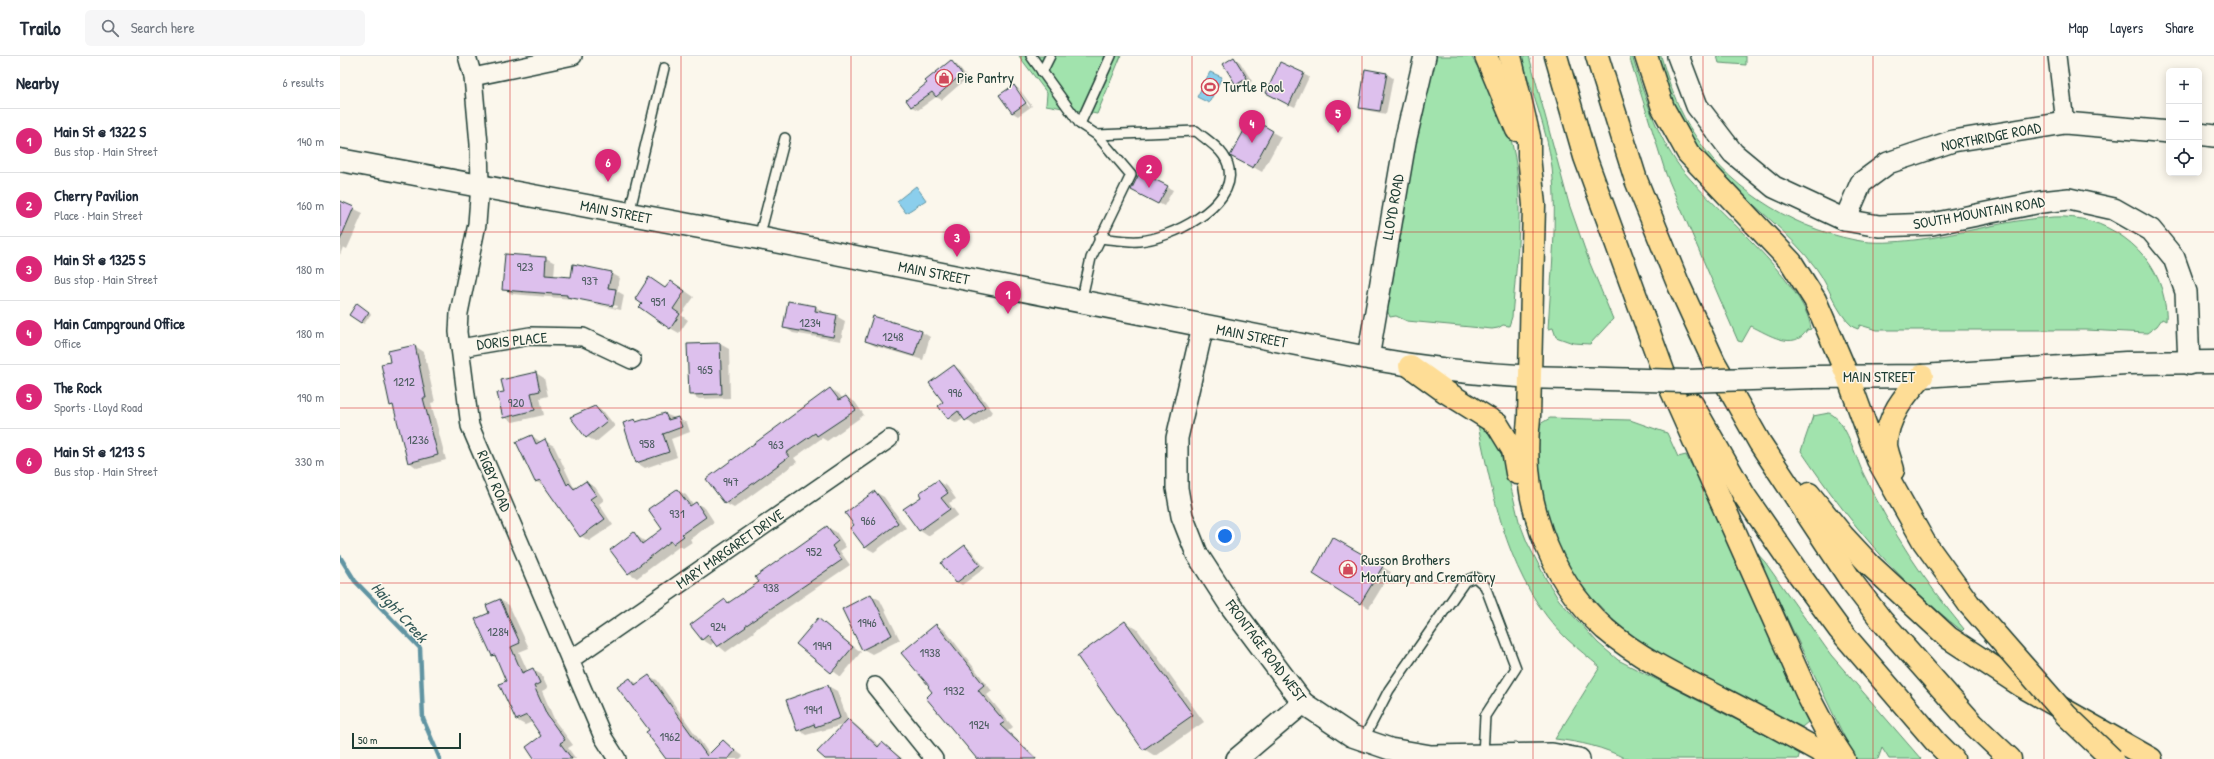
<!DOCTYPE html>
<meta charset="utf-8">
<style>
:root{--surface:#fff;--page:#f6f6f7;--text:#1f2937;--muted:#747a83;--line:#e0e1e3;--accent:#db2777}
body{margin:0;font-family:"Patrick Hand",sans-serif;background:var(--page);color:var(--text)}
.controls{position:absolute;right:12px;top:12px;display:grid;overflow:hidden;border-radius:6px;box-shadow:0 2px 10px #0003}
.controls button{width:36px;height:36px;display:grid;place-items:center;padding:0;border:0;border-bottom:1px solid var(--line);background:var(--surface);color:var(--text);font:20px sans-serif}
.scale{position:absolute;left:12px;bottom:10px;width:109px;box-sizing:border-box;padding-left:4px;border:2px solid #1f3d34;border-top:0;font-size:11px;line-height:14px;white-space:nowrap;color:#1f3d34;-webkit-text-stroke:3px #fbf7ec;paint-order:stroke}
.you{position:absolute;left:885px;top:480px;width:14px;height:14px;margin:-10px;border:3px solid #fff;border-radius:50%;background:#1a73e8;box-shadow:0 0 0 6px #1a73e833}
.badge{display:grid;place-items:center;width:26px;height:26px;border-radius:50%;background:var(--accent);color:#fff;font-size:13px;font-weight:700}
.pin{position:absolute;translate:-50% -33px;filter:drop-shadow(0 1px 2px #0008)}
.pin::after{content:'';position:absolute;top:21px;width:14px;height:12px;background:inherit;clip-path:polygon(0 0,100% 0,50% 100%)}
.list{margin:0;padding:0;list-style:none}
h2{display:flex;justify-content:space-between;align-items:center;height:52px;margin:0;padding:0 16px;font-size:17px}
h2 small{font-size:13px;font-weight:400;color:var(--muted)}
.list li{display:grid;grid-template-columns:26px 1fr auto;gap:12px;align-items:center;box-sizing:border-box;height:64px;padding:0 16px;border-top:1px solid var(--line)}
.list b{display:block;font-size:15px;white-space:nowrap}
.list p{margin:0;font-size:13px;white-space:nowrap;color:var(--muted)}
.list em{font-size:13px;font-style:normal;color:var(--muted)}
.icon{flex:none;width:22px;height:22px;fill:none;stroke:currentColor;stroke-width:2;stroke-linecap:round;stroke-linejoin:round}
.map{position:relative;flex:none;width:1874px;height:703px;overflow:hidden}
header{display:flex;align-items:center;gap:24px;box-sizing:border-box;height:56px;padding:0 20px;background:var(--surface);border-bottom:1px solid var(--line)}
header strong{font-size:19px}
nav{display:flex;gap:22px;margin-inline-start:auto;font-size:14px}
.search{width:280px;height:36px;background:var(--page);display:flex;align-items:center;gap:10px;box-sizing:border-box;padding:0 14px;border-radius:6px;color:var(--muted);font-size:15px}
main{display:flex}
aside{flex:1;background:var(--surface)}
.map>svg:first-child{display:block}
.green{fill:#a1e3ad;stroke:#609070}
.water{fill:#8bceec;stroke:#6094a2}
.shadow{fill:#0003;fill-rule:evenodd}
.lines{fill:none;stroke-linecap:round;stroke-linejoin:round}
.stream{stroke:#6094a2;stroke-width:4.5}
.building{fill:#ddc0ed;stroke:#1f3d34}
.service-casing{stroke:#1f3d34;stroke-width:12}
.minor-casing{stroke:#1f3d34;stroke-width:20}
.tertiary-casing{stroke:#1f3d34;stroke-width:24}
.secondary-casing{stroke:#1f3d34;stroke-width:25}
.motorway-casing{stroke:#1f3d34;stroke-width:25}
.service{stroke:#fbf7ec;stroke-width:9}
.minor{stroke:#fbf7ec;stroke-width:17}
.tertiary{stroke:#fbf7ec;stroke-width:21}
.secondary{stroke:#fbf7ec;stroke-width:22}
.motorway{stroke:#fedd96;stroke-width:22}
.secondary-bridge-casing{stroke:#1f3d34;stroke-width:25;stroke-linecap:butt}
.motorway-bridge-casing{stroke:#1f3d34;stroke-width:25;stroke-linecap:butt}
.secondary-bridge{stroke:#fbf7ec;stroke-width:22}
.motorway-bridge{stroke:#fedd96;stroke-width:22}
.grid{fill:none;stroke:#d62828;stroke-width:1;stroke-opacity:0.55}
.labels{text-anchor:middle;stroke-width:3;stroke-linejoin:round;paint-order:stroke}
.number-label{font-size:13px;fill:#4e5e62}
.poi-label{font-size:15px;fill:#1f3d34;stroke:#fbf7ec;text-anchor:start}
.street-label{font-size:15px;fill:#1f3d34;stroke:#fbf7ec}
.water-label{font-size:16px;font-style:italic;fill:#355a59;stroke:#fbf7ec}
</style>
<header>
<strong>Trailo</strong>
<div class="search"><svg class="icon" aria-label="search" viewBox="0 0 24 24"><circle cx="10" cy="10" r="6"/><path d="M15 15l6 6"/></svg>Search here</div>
<nav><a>Map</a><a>Layers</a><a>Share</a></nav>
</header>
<main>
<aside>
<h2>Nearby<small>6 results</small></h2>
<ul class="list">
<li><span class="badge">1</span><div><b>Main St @ 1322 S</b><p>Bus stop · Main Street</p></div><em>140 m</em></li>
<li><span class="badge">2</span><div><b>Cherry Pavilion</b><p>Place · Main Street</p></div><em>160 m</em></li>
<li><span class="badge">3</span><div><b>Main St @ 1325 S</b><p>Bus stop · Main Street</p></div><em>180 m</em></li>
<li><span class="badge">4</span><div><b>Main Campground Office</b><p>Office</p></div><em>180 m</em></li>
<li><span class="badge">5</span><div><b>The Rock</b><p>Sports · Lloyd Road</p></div><em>190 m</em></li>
<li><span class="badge">6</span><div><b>Main St @ 1213 S</b><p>Bus stop · Main Street</p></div><em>330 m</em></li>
</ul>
</aside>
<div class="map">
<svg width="1874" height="703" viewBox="0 0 1874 703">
<rect width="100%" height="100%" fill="#fbf7ec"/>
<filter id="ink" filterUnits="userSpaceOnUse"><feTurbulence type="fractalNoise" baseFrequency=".025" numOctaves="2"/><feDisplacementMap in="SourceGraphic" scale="8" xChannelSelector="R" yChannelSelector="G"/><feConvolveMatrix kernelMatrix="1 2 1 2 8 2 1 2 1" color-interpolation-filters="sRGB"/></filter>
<g filter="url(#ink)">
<g class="green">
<path d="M679 0H781L757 58 706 49 707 37Z"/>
<path d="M1095 0H1131C1144 21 1156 42 1165 65 1188 125 1177 198 1172 261L1169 270 1163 269 1158 272 1152 273 1067 265 1056 260 1050 261 1045 249 1067 107Z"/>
<path d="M1181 0H1189L1229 148 1249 205 1273 263 1250 288 1233 287 1216 281 1213 272 1208 273C1211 220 1218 164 1212 111 1207 73 1192 37 1181 0Z"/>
<path d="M1289 0H1292C1304 38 1316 79 1340 111 1371 151 1466 226 1471 273L1467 274C1454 296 1428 278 1411 270L1402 286 1398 285 1326 118Z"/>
<path d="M1316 0H1321C1328 24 1336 48 1349 70 1384 129 1448 171 1515 184 1534 188 1556 186 1574 184 1621 179 1667 163 1714 161 1764 158 1814 192 1824 242 1825 249 1827 257 1826 265L1822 263 1817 270 1807 277 1746 274H1537L1520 269 1518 273 1513 271C1495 255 1490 231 1476 212 1450 177 1412 149 1381 119 1347 87 1329 43 1316 0Z"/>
<path d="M1377 0H1406V9L1379 7Z"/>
<path d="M1489 357C1506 363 1516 403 1524 419 1551 475 1585 526 1624 573L1622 575C1553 520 1510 467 1461 395L1473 360Z"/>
<path d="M1210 362 1290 364 1327 377 1338 401 1346 399 1363 431 1468 666 1462 671 1335 609 1286 577 1251 541 1233 517 1219 491 1210 469 1196 411V368H1200Z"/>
<path d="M1138 369 1160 386 1179 465 1187 486 1206 523 1219 544 1258 587 1278 604 1460 696 1458 703H1286C1264 691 1240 686 1215 683L1260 611C1249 602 1238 593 1227 583 1169 527 1154 445 1138 369Z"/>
<path d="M1414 494 1425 506 1491 599 1581 703H1549L1542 692 1538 703H1515Z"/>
</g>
<g class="water">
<path d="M870 16 882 21 869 47 857 41Z"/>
<path d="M576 130 586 144 566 157 557 145Z"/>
</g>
<g class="shadow">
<path d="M894 2 900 6 912 25 903 32 897 28Z"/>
<path d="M611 6 617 9 627 22 602 44 596 41 578 54 572 51 567 44Z"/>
<path d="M1026 15 1047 18 1053 22 1046 58 1025 54 1020 51Z"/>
<path d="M963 18 969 21 955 51 932 40Z"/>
<path d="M674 30 679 33 692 50 678 60 673 57 661 39ZM676 33H678L690 50 689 51Z"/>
<path d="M911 64 941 81 922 116 892 99Z"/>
<path d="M827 131 833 134 824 150 798 137Z"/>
<path d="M0 146 23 157 7 193 3 191 0 199Z"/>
<path d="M166 199 206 202 215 207 214 221 232 222 271 217 280 222 277 235 284 239 281 254 233 243 172 238 163 233ZM229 240 278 250 277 252 232 243Z"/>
<path d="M310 222 326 233 340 231 354 241 341 259 348 264 339 277 330 272 303 247Z"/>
<path d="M18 249 31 258 24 268 11 259Z"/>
<path d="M476 251 484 256V258L496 260 505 265 501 285 453 277 444 271Z"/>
<path d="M533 262 582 276 590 281 583 304 535 290 526 285Z"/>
<path d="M380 288 389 293 390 342 359 343 350 338Z"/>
<path d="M75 290 84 296 95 346 91 347 106 404 77 412 69 406 54 351 51 349V307Z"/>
<path d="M614 310 622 315 653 356 635 370 624 362 617 367 608 362 605 346Z"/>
<path d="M196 317 204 322 208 340 200 342 204 359 173 366 164 361 165 337Z"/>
<path d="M490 333 499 338 503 343 506 341 515 346 524 359 487 385 482 382 454 402 457 406 394 452 385 447Z"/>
<path d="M255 351 264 356 275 370 256 386 247 381Z"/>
<path d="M325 358 347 367 350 376 331 383 337 401 305 412 297 407 295 364 299 366Z"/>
<path d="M192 380 201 386 205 385 214 390 233 430 237 432 246 426 255 431 264 444 259 448 273 469 249 485 241 480 206 430 196 426Z"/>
<path d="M598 425 607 430 616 443 609 447 618 459 588 480 579 474 582 441Z"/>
<path d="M337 434 346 439 353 449 356 447 365 452 374 466 350 483 352 486 343 492 340 490 297 522 289 517 294 478 306 486 324 473Z"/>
<path d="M535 436 544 441 566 472 534 496 525 491 515 469Z"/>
<path d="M487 471 496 476 506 491 500 495 510 509 413 575 414 576 386 596 374 586 371 589 363 584 385 544 390 547 420 527Z"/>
<path d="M993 482 1051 516 1029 552 1020 547Z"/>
<path d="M625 491 631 494 645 512 622 529 617 526Z"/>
<path d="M531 539 540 544 560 584 532 598 523 593Z"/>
<path d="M160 544 169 549 189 592 179 596 188 616 193 614 202 619 208 632 202 635 215 665 233 689 228 692 236 703H196L203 680 192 666 185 669 176 664 168 625 157 602 152 599 150 558 147 550Z"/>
<path d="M478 563 521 596 501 621 458 588Z"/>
<path d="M785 566 797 573 864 666 815 700 804 693Z"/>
<path d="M596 569 605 574 652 635 647 639 673 671 668 675 698 703H640L593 637Z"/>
<path d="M309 620 317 624 370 699 383 685 403 700 400 703H327L310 674 290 623 298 628Z"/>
<path d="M488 630 497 635 508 664 516 669 540 690 542 687 563 703H486L503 669 466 679 458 674 447 645Z"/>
</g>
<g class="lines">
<path class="stream" d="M0 501 15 525 80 592 83 663 100 703"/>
</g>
<g class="building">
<path d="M894 1 907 22 896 29 883 8Z"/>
<path d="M611 4 622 18 596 41 592 36 571 51 566 44 587 27 585 25Z"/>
<path d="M940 6 964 17 949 49 926 37Z"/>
<path d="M1025 13 1047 17 1040 55 1019 52Z"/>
<path d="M674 29 686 47 672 57 659 39Z"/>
<path d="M911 62 933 75 913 112 890 100Z"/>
<path d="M800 116 828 130 818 148 791 134Z"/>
<path d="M0 145 14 151 0 184Z"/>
<path d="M165 198 206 201 205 219 231 221 233 208 272 216 268 232 276 233 273 250 227 241V239L162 234Z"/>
<path d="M309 221 325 232 331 225 345 235 333 253 340 258 330 273 299 251 302 248 295 243Z"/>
<path d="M448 245 476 250 475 255 497 259 493 281 443 272Z"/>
<path d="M17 247 29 256 21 267 9 259Z"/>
<path d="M533 260 582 275 574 300 525 285Z"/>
<path d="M380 287 382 338 349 339 347 288Z"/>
<path d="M75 289 86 342H83L98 399 68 407 53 349 50 350 41 308 50 306 48 295Z"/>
<path d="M614 309 645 351 625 365 618 355 608 363 598 350 603 346 589 327Z"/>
<path d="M196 316 200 335 191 337 195 354 163 362 157 337 164 336 161 324Z"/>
<path d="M490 332 499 344 506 340 516 354 477 380 475 377 446 397 449 401 385 448 366 423Z"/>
<path d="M255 350 267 365 246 382 230 361Z"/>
<path d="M325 357 328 364 338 361 342 371 323 378 329 396 296 407 283 367 295 363 296 366Z"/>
<path d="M192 379 196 388 205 383 227 429 229 427 234 433 246 425 256 439 250 443 265 463 240 481 200 424 195 426 176 386Z"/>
<path d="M598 424 608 437 601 442 610 453 579 475 563 453 581 441 579 437Z"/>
<path d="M337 433 350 450 356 446 366 461 342 478 344 480 333 488 331 485 288 518 270 494 294 476 302 488 322 473 308 453Z"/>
<path d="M535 435 558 467 525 492 510 472 514 469 505 457Z"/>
<path d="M487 470 498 485 492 490 502 504 405 570 406 571 377 591 368 579 362 584 350 569 385 543 388 547 419 526 415 521Z"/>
<path d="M992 481 1043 510 1020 548 973 518Z"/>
<path d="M625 489 640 509 616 527 601 507Z"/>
<path d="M531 538 552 579 522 594 502 553Z"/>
<path d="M160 543 180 587 171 591 182 617 193 612 200 627 194 630 207 659 225 684 220 687 232 703H194L186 691 201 680 187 659 176 664 159 628 166 625 155 599 152 600 135 563 149 557 146 549Z"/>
<path d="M478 562 513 591 491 617 456 588Z"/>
<path d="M785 565 853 659 803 694 737 600Z"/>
<path d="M596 568 644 629 638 634 665 666 660 669 696 703H637L586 642 592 636 588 631 589 630 561 597Z"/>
<path d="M309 619 367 700 383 684 395 695 388 703H326L306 676 309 674 277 631 290 622 295 629Z"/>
<path d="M488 629 500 662 475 671 474 668 457 675 446 644Z"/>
<path d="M508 663 538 691 542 686 561 703H485L477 696Z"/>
</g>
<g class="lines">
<defs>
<g id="service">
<path d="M691 0 740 68 757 79 791 119 751 202 741 246"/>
<path d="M702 16 710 0"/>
<path d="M740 68 771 0"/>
<path d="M757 79 856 75C869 86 886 95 889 113 896 151 829 183 799 185 786 186 772 183 759 182"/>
<path d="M289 158 324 12"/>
<path d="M419 182 445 82"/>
<path d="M1023 684 1049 634 1125 525 1135 521 1145 530 1176 612 1145 660 1143 699"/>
</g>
<g id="minor">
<path d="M127 0 133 21 139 88 140 129 137 168 119 257 118 276 130 370 263 681 277 703"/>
<path d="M1717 0 1725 67"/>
<path d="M133 21 233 0"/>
<path d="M120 292 190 280 243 281 292 304"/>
<path d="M230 604 549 383"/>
<path d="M535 630 594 703"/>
</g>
<g id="tertiary">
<path d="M1338 0 1357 50 1393 97 1434 131 1505 164 1539 170 1592 168 1701 146 1729 143 1774 153 1811 174 1834 202 1846 236 1849 308"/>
<path d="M1859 78 1874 80"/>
<path d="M1505 164 1521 127 1548 107 1613 85 1725 67 1829 76"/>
<path d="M863 270 837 382V432L842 460 857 498 890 549 963 647 1012 680 1050 693 1091 700 1212 698 1239 703"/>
<path d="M1028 302 1065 86 1085 0"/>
<path d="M897 703 963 647"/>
</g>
<g id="secondary">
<path d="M0 104 419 182 1028 302C1095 314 1161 321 1228 322"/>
<path d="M1474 321 1582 320 1786 307 1874 306"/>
</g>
<g id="motorway">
<path d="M1146 0 1177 74"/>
<path d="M1170 0 1189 81V100L1194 149 1189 362C1180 439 1206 520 1265 573 1300 603 1343 623 1385 644 1422 663 1458 683 1494 703"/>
<path d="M1216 0 1245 101 1323 315 1469 642 1489 680 1504 703"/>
<path d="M1257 0 1296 124 1337 225 1374 306 1420 387 1512 526 1542 565 1633 668 1670 703"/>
<path d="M1306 0 1323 52 1348 97 1451 206 1475 244 1508 321 1538 404 1584 486 1629 548"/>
<path d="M1070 310 1106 336 1157 368 1173 394 1177 417"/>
<path d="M1352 348 1404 439 1458 517 1499 573 1596 686 1613 703"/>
<path d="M1553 414C1551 406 1547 397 1546 389 1546 362 1565 339 1582 320"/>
<path d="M1469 438 1503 480 1530 509 1609 582 1682 630 1811 703"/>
</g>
</defs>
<use href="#service" class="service-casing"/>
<use href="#minor" class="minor-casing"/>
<use href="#tertiary" class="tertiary-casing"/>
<use href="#secondary" class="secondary-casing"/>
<use href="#motorway" class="motorway-casing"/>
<use href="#service" class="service"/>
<use href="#minor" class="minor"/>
<use href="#tertiary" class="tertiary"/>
<use href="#secondary" class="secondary"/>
<use href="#motorway" class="motorway"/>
<defs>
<path id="secondary-bridge" d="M1228 322 1345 325 1474 321"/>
<path id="motorway-bridge" d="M1629 548 1726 659 1772 703"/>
</defs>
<use href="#secondary-bridge" class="secondary-bridge-casing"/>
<use href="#motorway-bridge" class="motorway-bridge-casing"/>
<use href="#secondary-bridge" class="secondary-bridge"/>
<use href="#motorway-bridge" class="motorway-bridge"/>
</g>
</g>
<path class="grid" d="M170 0V703M341 0V703M511 0V703M681 0V703M852 0V703M1022 0V703M1193 0V703M1363 0V703M1533 0V703M1704 0V703M0 176H1874M0 352H1874M0 527H1874"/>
<defs>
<symbol id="shop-ring" viewBox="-11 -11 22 22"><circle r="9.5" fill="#fbf7ec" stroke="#d1495b" stroke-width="1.5"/><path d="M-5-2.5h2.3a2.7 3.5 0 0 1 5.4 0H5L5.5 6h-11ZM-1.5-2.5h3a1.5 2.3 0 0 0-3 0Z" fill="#d1495b"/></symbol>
<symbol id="stadium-ring" viewBox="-11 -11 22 22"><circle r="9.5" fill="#fbf7ec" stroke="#d1495b" stroke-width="1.5"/><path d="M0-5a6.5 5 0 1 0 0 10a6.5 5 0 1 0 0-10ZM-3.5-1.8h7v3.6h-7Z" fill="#d1495b"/></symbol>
</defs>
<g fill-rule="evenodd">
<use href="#shop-ring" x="594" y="12" width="20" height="20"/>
<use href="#stadium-ring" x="860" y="21" width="20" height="20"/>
<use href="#shop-ring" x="998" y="503" width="20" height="20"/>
</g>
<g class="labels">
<g class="number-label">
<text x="185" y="215">923</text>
<text x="250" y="229">937</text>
<text x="318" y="250">951</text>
<text x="470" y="271">1234</text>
<text x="553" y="285">1248</text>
<text x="365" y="318">965</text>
<text x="64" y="330">1212</text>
<text x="615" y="341">996</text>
<text x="176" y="351">920</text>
<text x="78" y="388">1236</text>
<text x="307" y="392">958</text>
<text x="436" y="393">963</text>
<text x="391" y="430">947</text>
<text x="337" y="462">931</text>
<text x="528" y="469">966</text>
<text x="474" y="500">952</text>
<text x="431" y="536">938</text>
<text x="527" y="571">1946</text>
<text x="378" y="575">924</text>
<text x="158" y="580">1284</text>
<text x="482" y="594">1949</text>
<text x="590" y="601">1938</text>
<text x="614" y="639">1932</text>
<text x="473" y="658">1941</text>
<text x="639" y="673">1924</text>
<text x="330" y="685">1962</text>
</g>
<g class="poi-label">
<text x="617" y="27">Pie Pantry</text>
<text x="883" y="36">Turtle Pool</text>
<text x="1021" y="509">Russon Brothers<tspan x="1021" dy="17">Mortuary and Crematory</tspan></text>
</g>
<g class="street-label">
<text transform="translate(1651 81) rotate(-11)" y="5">NORTHRIDGE ROAD</text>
<text transform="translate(1053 151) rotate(-80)" y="5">LLOYD ROAD</text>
<text transform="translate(276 156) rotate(11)" y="5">MAIN STREET</text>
<text transform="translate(1639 157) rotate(-10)" y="5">SOUTH MOUNTAIN ROAD</text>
<text transform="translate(594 217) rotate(11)" y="5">MAIN STREET</text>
<text transform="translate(912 280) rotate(11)" y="5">MAIN STREET</text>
<text transform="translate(172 285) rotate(-6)" y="5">DORIS PLACE</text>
<text x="1539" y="326">MAIN STREET</text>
<text transform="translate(154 425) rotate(67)" y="5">RIGBY ROAD</text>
<text transform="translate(390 493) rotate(-35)" y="5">MARY MARGARET DRIVE</text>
<text transform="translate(926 595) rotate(53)" y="5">FRONTAGE ROAD WEST</text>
</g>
<g class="water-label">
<text transform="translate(60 556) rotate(48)" y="6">Haight Creek</text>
</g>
</g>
</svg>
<div class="controls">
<button>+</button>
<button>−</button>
<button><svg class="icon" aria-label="locate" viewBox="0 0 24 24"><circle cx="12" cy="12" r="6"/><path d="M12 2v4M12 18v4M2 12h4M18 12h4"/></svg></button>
</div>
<div class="scale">50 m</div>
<div class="you"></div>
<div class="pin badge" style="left:668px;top:258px">1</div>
<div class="pin badge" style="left:809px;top:132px">2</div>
<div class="pin badge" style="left:617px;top:201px">3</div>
<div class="pin badge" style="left:912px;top:87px">4</div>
<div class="pin badge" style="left:998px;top:77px">5</div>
<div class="pin badge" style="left:268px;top:126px">6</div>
</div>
</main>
